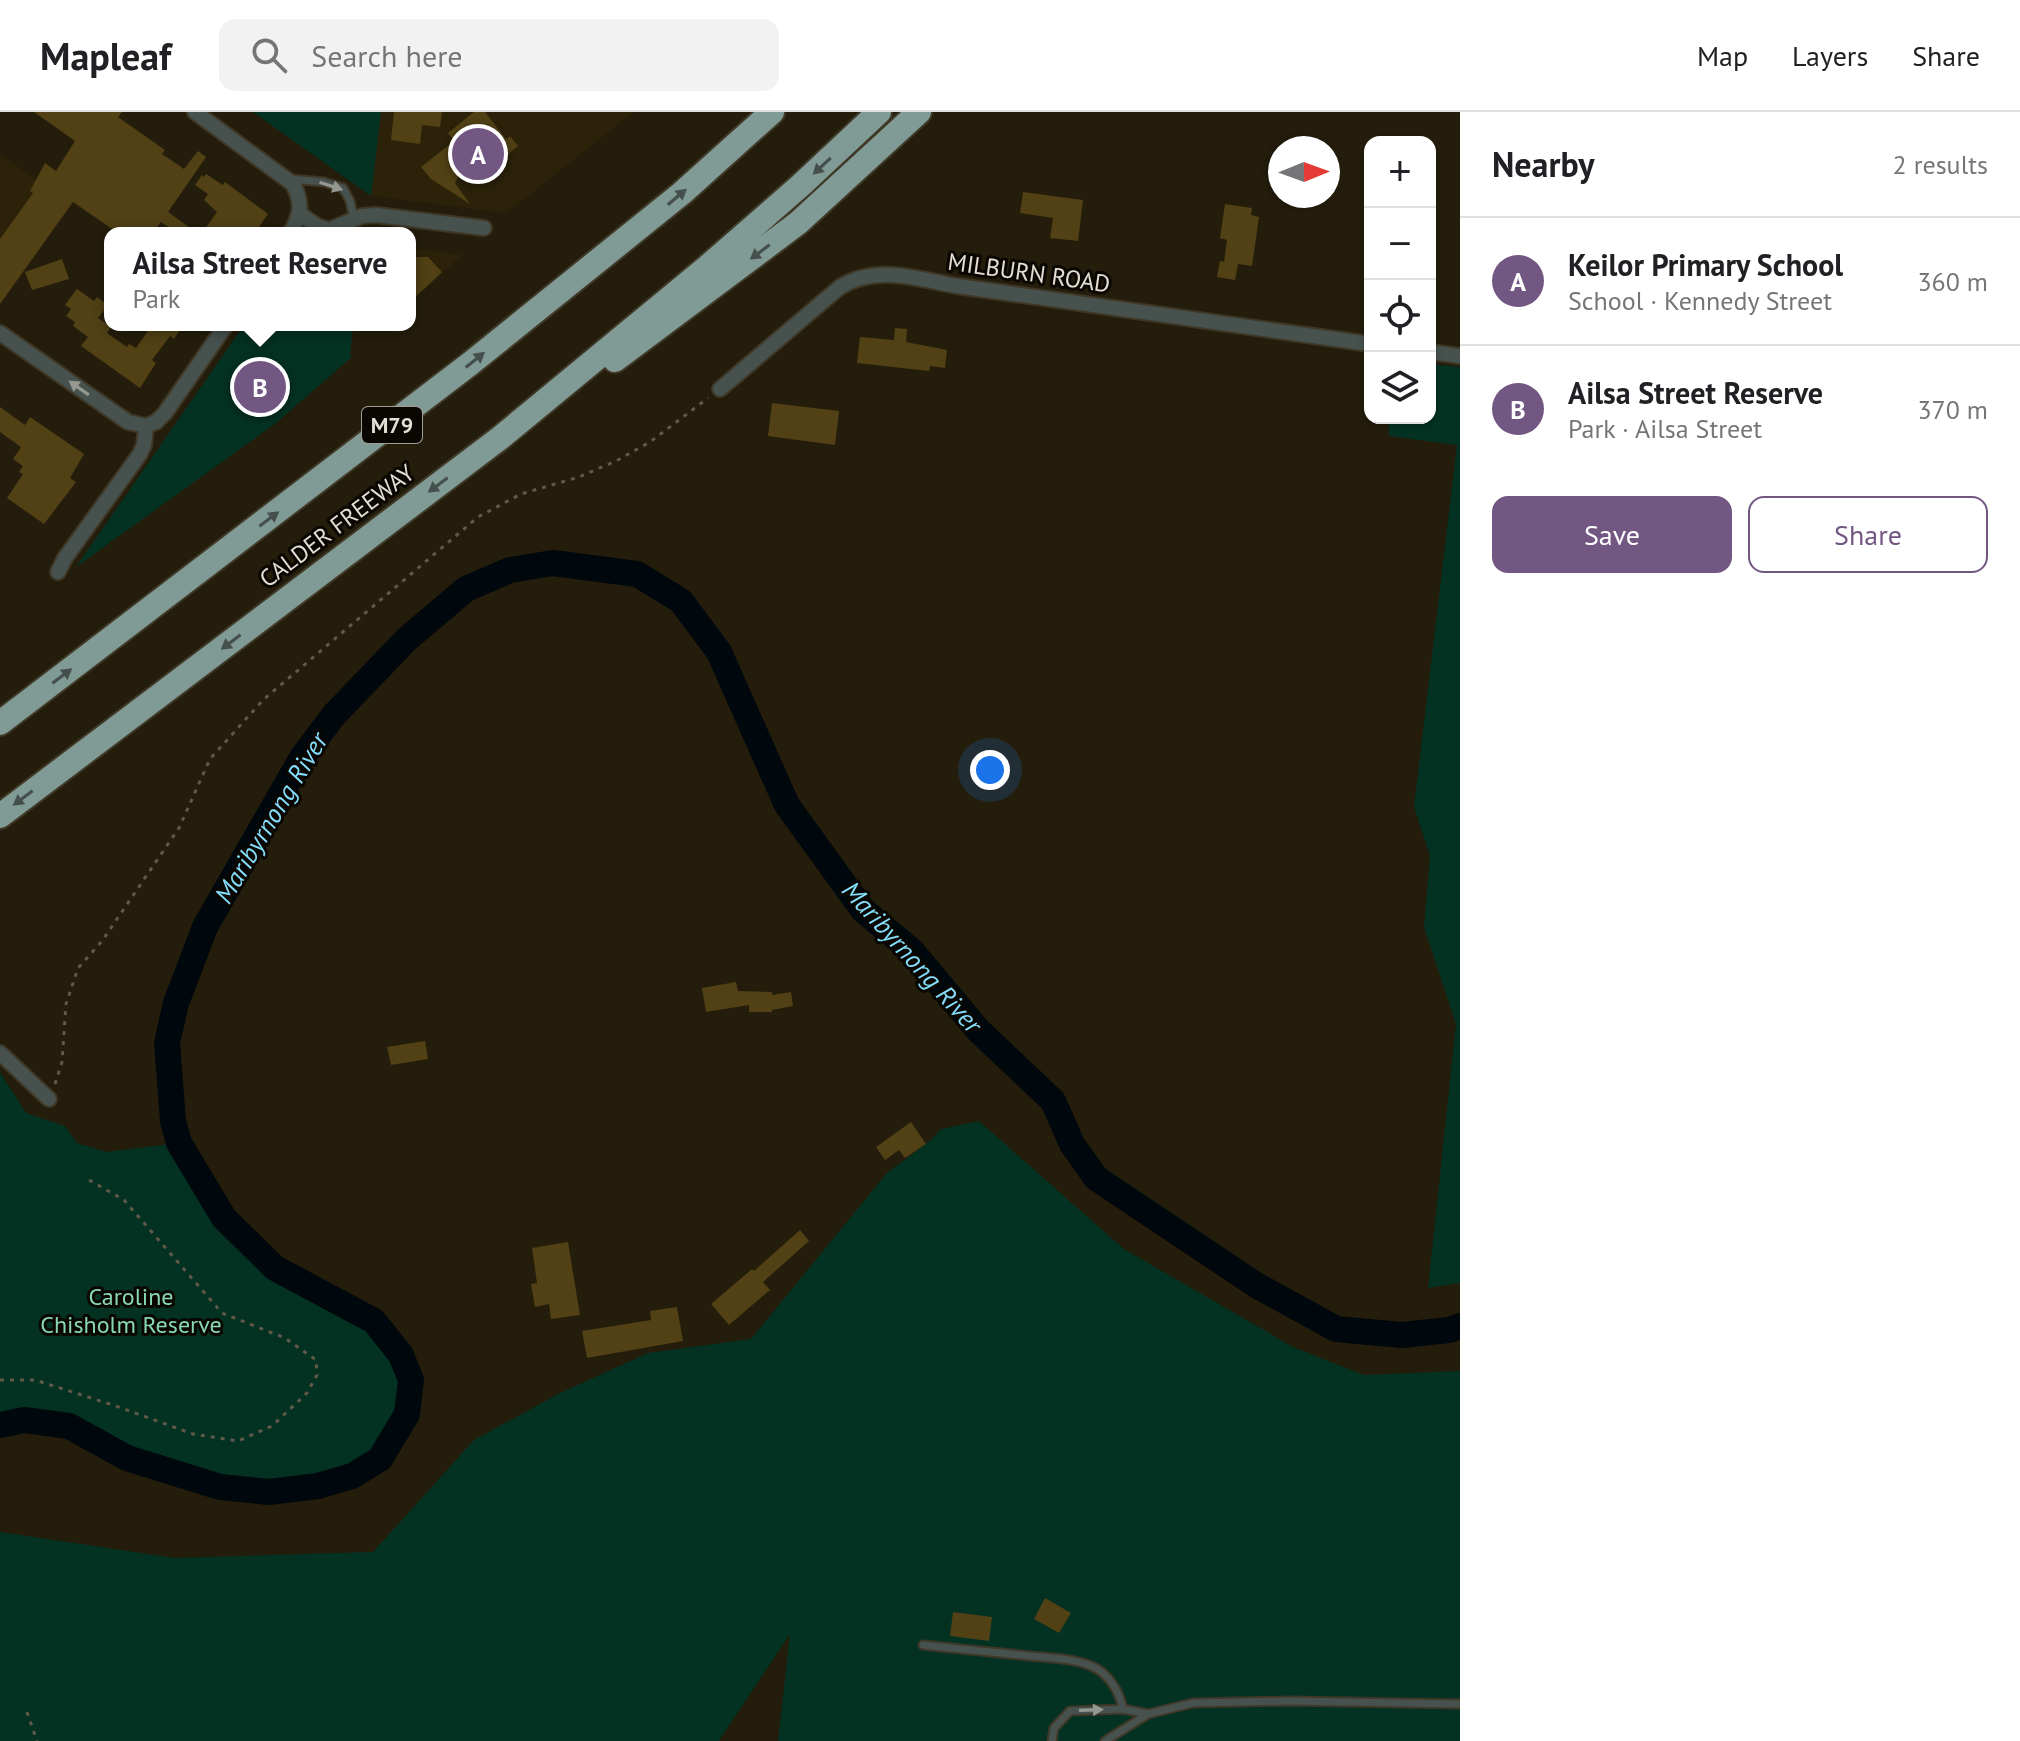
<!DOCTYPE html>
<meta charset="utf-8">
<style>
:root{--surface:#fff;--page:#f2f2f2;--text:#202124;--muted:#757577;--line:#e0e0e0;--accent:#735783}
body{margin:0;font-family:"PT Sans",sans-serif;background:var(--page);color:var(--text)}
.controls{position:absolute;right:24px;top:24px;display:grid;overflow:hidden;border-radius:16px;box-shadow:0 2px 6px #0004}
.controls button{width:72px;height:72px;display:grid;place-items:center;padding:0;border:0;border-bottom:2px solid var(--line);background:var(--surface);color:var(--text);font:40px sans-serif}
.compass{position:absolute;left:1268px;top:24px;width:72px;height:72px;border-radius:50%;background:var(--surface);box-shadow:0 2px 6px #0004;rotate:89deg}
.you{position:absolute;left:990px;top:658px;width:28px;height:28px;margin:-20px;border:6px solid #fff;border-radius:50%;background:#1a73e8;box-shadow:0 0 0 12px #1a73e833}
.badge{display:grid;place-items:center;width:52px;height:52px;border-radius:50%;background:var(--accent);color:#fff;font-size:26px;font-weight:700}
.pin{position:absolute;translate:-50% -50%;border:4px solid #fff;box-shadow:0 2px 8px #0006}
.popup{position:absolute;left:104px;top:115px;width:312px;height:104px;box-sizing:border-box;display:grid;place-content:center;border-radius:16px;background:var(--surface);filter:drop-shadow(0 2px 6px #0005);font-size:26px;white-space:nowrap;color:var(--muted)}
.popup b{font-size:30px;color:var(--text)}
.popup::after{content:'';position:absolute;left:50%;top:100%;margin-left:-16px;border:16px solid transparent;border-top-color:var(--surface)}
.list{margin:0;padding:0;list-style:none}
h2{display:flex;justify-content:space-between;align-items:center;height:104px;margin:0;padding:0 32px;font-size:34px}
h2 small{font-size:26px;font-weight:400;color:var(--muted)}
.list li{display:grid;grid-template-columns:52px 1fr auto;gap:24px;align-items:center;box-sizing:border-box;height:128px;padding:0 32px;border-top:2px solid var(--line)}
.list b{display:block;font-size:30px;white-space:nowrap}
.list p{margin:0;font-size:26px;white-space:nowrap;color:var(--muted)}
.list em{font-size:26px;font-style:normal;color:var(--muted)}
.actions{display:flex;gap:16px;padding:24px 32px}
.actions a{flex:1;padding:18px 0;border:2px solid var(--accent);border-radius:16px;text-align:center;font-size:28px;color:var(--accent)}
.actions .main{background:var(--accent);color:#fff}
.icon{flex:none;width:44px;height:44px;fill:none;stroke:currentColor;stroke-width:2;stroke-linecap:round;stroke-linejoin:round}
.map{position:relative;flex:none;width:1460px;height:1629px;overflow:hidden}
header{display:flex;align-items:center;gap:48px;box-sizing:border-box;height:112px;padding:0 40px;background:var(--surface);border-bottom:2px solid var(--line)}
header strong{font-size:38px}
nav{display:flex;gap:44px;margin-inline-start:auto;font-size:28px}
.search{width:560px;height:72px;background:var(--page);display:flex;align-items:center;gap:20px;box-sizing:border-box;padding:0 28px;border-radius:16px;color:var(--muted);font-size:30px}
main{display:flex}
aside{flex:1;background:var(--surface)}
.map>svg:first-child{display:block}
.built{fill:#2b2209}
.green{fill:#043222}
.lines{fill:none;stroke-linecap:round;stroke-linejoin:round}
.river{stroke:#00080d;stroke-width:26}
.building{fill:#514115}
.service-casing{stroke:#3f3827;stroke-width:11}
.minor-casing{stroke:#3f3827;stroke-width:18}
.motorway-casing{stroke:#3f3827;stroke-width:28}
.path{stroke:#5f5949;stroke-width:3;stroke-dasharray:4 6;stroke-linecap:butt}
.service{stroke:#47524f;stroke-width:7}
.minor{stroke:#47524f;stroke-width:14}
.motorway{stroke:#809a95;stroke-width:24}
.oneway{fill:#45504c}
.oneway2{fill:#959891}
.labels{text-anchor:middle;stroke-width:6;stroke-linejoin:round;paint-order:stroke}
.shield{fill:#0a0703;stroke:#a29e95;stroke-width:2}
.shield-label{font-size:22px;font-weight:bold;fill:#e3ded3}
.street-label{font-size:24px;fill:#e3ded3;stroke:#0a0703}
.park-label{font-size:24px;fill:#88d8b4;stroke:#0a0703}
.water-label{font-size:26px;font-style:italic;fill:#84ddfa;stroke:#0a0703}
</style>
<header>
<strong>Mapleaf</strong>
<div class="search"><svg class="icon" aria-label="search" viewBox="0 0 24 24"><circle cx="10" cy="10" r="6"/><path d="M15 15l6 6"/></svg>Search here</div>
<nav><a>Map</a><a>Layers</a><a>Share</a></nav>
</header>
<main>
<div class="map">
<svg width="1460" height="1629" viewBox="0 0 1460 1629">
<rect width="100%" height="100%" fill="#241d0b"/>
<g class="built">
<path d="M381 0H634L506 101 371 84Z"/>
<path d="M0 42 71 92 0 193Z"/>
<path d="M410 122 414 123 412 136 462 143 410 191Z"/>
</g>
<g class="green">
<path d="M253 0H381L371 84Z"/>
<path d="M244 213H353L350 244H353L276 311 76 455Z"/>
<path d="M1430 252 1460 255V1171L1428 1176 1456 912 1424 815 1430 744 1414 695 1457 333 1389 324 1388 306H1430Z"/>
<path d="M0 960 26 1001 65 1014 77 1031 106 1040 179 1031 224 1106 275 1156 374 1209 401 1243 411 1268 407 1302 380 1347 352 1364 318 1374 269 1380 220 1375 127 1346 69 1314 24 1308 0 1313Z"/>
<path d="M979 1009 1124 1137 1293 1235 1364 1263 1460 1259V1629H778L790 1522 719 1629H0V1420L175 1446 373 1440 474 1328 560 1281 648 1241 751 1227 887 1061 930 1029 941 1017Z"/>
</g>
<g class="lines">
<path class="river" d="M0 1313 24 1308 69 1314 127 1346 220 1375 269 1380 318 1374 352 1364 380 1347 407 1302 411 1268 401 1243 374 1209 275 1156 224 1106 179 1031 173 1009 167 931 176 891 205 815 303 644 334 603 407 527 466 477 510 458 553 451 637 462 681 489 719 540 787 693 863 798 912 839 978 918 1053 989 1072 1032 1096 1066 1256 1173 1336 1217 1402 1223 1449 1218 1460 1214"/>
</g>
<g class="building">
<path d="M34 0H122L118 5 165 38 162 42 184 57 198 39 206 45 168 100 197 121H177L161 110 153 121H118L73 90 0 192V127L33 81 30 79 45 51 56 59 75 29Z"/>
<path d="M394 0H442L440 15 422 13 420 32 391 28Z"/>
<path d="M474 0H485L506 27 510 24 518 34 487 59 478 49 461 60 455 71 470 92 431 67 421 55 454 29 448 21Z"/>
<path d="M206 62 223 73 225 70 268 102 255 121H202L217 100 204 88 208 82 195 73 202 63 204 65Z"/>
<path d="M1023 80 1083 88 1078 129 1050 126 1053 106 1020 101Z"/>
<path d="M1225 92 1252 96 1251 103 1259 105 1252 154 1238 152 1235 168 1217 165 1220 149 1224 150 1227 128 1220 126Z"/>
<path d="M410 145H428L442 160 410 190Z"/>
<path d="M62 147 69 167 32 178 25 160Z"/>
<path d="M77 177 94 189 97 185 108 193 98 206 111 215 107 221 127 235 129 232 136 236 152 213H183L174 227 170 224 152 248 156 251 140 276 81 234 88 225 73 214 75 210 66 204 71 197 65 193Z"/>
<path d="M895 216 907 217 906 230 947 238 945 256 930 254 929 259 857 251 860 225 894 228Z"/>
<path d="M772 291 839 299 835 333 768 324Z"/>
<path d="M0 295 25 313 30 305 84 342 70 366 76 370 44 412 7 386 23 362 19 360 23 354 13 347 21 335 0 320Z"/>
<path d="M736 870 738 879 772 880V883L791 880 793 894 772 898V900H749V893L706 900 702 876Z"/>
<path d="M425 929 428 947 391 953 387 935Z"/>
<path d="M911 1010 926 1032 905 1046 899 1038 885 1048 876 1035Z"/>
<path d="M800 1118 809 1129 763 1170 770 1178 729 1213 711 1192 752 1157 754 1159Z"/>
<path d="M568 1130 580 1203 551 1207 549 1192 535 1195 531 1172 537 1171 532 1136Z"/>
<path d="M677 1195 683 1229 587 1246 582 1219 651 1208 650 1199Z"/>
<path d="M1045 1486 1071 1501 1059 1521 1034 1507Z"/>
<path d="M953 1500 992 1505 989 1529 950 1524Z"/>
</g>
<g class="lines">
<defs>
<g id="service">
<path d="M289 67 324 70 343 76 350 89 354 107"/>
<path d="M923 1533C958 1537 994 1540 1029 1544 1049 1546 1072 1546 1091 1554 1109 1561 1119 1579 1123 1597"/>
<path d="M1052 1629 1054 1616 1070 1599 1123 1597 1148 1602"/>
<path d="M1105 1629 1148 1602 1193 1591 1290 1589 1460 1592"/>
</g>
<g id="minor">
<path d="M195 0 293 72C303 91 301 104 290 121"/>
<path d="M300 102 317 114 329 118 362 104 376 103 484 116"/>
<path d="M0 221 128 310 146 314"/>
<path d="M1430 240 1460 244"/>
<path d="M720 277 840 175C877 152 917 167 957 174L1370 232"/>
<path d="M146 314 156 310 165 301 226 213"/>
<path d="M58 460 65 446 140 342 144 333 146 314"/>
<path d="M0 941 49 987"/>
</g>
<g id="motorway">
<path d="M615 248 798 111 919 0"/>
<path d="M0 611 471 251 682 81 772 0"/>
<path d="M0 704 500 326 706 156 801 73 879 0"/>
</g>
</defs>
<use href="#service" class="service-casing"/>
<use href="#minor" class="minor-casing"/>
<use href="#motorway" class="motorway-casing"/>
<g class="path">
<path d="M55 972 62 950 66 892 78 856 102 829 179 716 210 647 263 588 478 405 521 382 579 365 616 349 650 330 708 286"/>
<path d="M0 1268H35L113 1293 193 1322 238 1329 272 1314 307 1281 317 1263 316 1248 285 1226 222 1201 124 1088 89 1068"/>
<path d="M27 1600 37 1629"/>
</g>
<use href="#service" class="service"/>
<use href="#minor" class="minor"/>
<use href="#motorway" class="motorway"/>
</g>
<defs><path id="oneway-solid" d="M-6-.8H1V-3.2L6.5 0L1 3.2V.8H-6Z" transform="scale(2)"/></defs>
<g class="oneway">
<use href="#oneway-solid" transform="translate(822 54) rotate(137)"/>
<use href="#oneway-solid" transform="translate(677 85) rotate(-40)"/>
<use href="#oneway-solid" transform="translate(760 140) rotate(143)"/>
<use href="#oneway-solid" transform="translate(475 248) rotate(-39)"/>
<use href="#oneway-solid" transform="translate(438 373) rotate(143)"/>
<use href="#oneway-solid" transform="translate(269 407) rotate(-37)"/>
<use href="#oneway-solid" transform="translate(231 530) rotate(143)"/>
<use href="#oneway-solid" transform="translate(62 564) rotate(-37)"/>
<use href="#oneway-solid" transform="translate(23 686) rotate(143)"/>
</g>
<g class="oneway2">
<use href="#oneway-solid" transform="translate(331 74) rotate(18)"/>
<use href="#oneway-solid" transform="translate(79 276) rotate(-145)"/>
<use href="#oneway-solid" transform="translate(1091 1598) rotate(-2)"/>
</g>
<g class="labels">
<rect class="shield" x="362" y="295" width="60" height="36" rx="6"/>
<g class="shield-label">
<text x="392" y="321">M79</text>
</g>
<g class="street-label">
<text transform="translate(1029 161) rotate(8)" y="8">MILBURN ROAD</text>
<text transform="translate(337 414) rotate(-37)" y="8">CALDER FREEWAY</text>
</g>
<g class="park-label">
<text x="131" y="1193">Caroline<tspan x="131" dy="28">Chisholm Reserve</tspan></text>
</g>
<g class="water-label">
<text transform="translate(271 706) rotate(-59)" y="9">Maribyrnong River</text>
<text transform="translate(912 845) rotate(48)" y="9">Maribyrnong River</text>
</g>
</g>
</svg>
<div class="controls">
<button>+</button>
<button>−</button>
<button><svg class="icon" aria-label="locate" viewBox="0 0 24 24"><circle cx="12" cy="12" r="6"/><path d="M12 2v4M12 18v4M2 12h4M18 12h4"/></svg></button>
<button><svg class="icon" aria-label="layers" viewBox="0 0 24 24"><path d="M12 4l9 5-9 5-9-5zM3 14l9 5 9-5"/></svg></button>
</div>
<svg class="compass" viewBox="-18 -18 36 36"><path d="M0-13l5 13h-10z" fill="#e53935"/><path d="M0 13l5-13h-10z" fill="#757577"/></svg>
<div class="you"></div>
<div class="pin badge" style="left:478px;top:42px">A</div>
<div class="pin badge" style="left:260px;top:275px">B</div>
<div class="popup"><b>Ailsa Street Reserve</b>Park</div>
</div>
<aside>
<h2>Nearby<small>2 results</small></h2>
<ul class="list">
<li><span class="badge">A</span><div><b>Keilor Primary School</b><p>School · Kennedy Street</p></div><em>360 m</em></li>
<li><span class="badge">B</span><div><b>Ailsa Street Reserve</b><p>Park · Ailsa Street</p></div><em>370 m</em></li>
</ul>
<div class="actions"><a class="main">Save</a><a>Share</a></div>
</aside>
</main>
